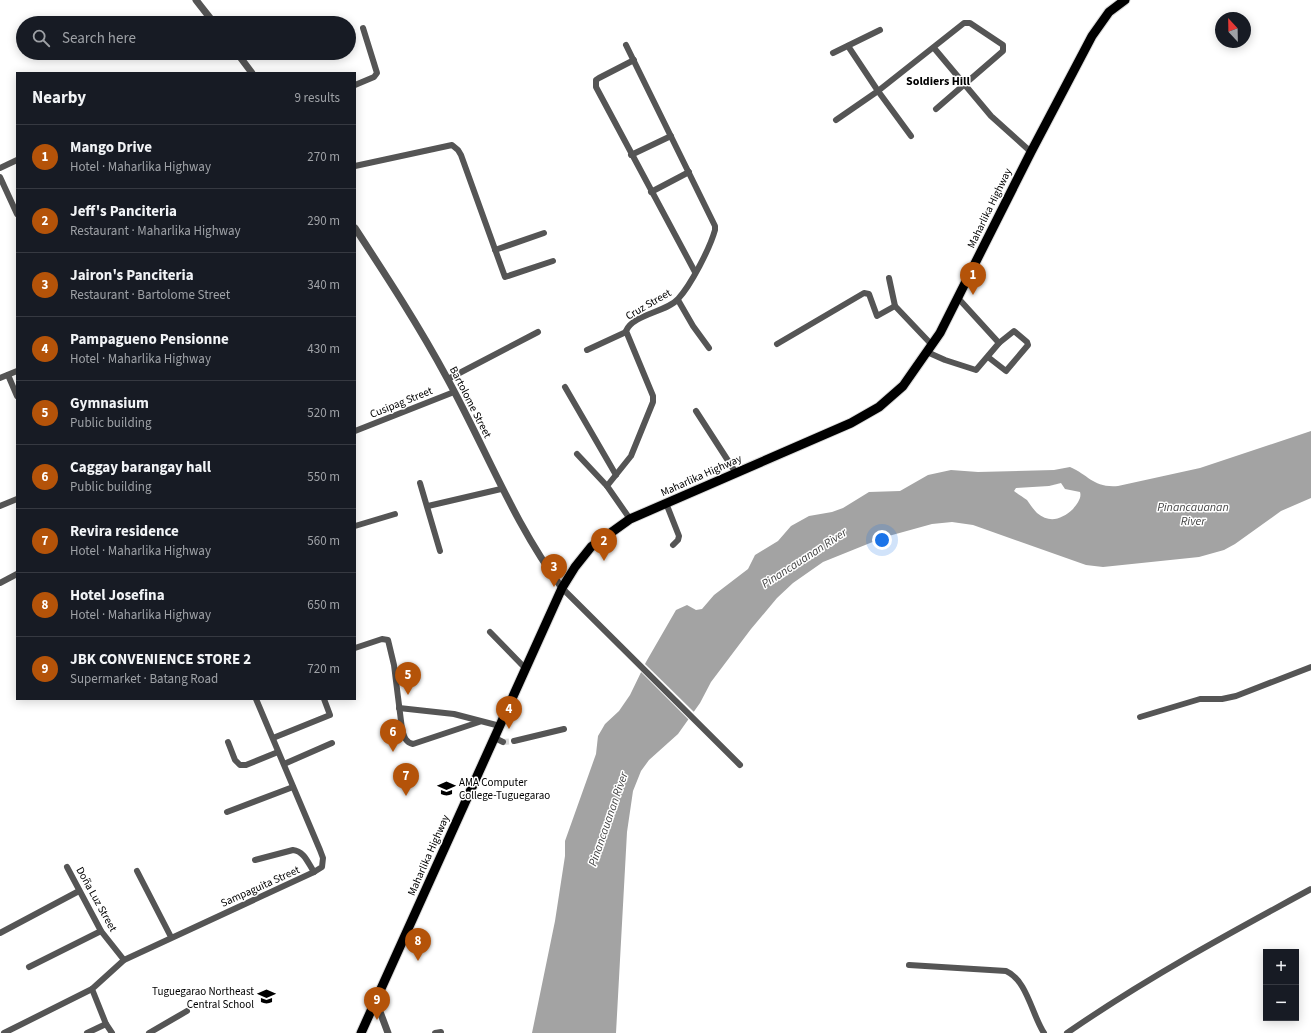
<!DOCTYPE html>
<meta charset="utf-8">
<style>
:root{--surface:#171b24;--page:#20242c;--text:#f1f3f6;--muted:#9ea1a6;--line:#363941;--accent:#b45309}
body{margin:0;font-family:"Source Sans 3",sans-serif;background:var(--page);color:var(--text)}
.controls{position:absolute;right:12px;bottom:12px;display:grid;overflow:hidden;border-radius:0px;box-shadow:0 2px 10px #0003}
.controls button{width:36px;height:36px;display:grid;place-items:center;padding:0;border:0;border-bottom:1px solid var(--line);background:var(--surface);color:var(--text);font:20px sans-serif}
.compass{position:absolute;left:1215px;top:12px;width:36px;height:36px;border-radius:50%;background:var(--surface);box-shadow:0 2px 10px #0003;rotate:338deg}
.you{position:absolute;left:882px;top:540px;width:14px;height:14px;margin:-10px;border:3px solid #fff;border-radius:50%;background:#1a73e8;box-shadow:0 0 0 6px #1a73e833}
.badge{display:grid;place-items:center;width:26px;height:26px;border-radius:50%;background:var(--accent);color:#fff;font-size:13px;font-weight:700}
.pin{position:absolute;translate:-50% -33px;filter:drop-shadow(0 1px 2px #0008)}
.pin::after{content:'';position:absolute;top:21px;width:14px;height:12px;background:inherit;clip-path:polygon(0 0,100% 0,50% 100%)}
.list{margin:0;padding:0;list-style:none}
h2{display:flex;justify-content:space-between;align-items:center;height:52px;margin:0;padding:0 16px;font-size:17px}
h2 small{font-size:13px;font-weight:400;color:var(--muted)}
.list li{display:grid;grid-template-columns:26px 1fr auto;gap:12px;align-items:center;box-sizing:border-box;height:64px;padding:0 16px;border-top:1px solid var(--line)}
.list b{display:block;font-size:15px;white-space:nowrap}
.list p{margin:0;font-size:13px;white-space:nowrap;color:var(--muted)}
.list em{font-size:13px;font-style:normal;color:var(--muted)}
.icon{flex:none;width:22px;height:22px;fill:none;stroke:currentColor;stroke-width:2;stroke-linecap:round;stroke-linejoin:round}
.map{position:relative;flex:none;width:1311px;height:1033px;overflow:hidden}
.search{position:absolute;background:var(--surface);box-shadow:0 2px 10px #0003;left:16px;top:16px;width:340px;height:44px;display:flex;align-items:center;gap:10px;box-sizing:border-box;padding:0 14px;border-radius:22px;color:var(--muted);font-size:15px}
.panel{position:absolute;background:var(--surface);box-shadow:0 2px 10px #0003;left:16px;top:72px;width:340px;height:628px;border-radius:0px}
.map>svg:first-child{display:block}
.water{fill:#a3a3a3;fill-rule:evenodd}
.pier{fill:#fff}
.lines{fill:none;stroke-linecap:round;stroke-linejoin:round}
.minor-tunnel{stroke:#d9d9d9;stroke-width:6;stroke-dasharray:6 3;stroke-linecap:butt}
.primary-casing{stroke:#dbdbdb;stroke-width:11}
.minor{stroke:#555;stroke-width:6}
.tertiary{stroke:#555;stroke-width:7}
.primary{stroke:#000;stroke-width:9}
.labels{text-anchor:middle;stroke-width:3;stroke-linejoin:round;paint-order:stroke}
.street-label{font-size:11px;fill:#000;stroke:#fff}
.poi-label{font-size:11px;fill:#000;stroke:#fff;text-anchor:start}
.neighbourhood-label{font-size:12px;font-weight:bold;fill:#000;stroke:#fff}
.water-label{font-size:12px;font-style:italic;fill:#444;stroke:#fff}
</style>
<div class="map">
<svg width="1311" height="1033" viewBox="0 0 1311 1033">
<rect width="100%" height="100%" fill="#fff"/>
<path class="water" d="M1311 431V498L1281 511 1235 544 1224 550 1199 557 1103 567 1086 565 973 525 952 522 932 524 885 537 823 562 793 583 777 598 751 629 711 682 700 703 678 734 649 760 641 771 633 791 627 832 616 1033H532L555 921 565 856V841L596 754 598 736 605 724 619 711 630 695 646 662 676 610 687 605 696 610 702 609 714 595 748 569 755 555 778 541 791 526 809 516 832 512 843 508 869 492 900 491 928 475 951 470 978 472 1054 470 1070 467C1089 475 1093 488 1118 486L1200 468ZM1061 483 1065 489 1080 492C1082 498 1077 504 1073 509 1062 519 1050 524 1037 513 1033 509 1030 504 1027 500 1023 497 1018 494 1014 491L1016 488 1049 486Z"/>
<path class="pier" d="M644 663 695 713 690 721 640 671Z"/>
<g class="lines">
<path class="minor-tunnel" d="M503 742 514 741"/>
<defs>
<path id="primary" d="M361 1033 562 588 575 567 591 547 630 519 851 423 879 407 903 386 940 333 1031 152 1092 36 1109 12 1125 0"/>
</defs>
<use href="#primary" class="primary-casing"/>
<g class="minor">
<path d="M626 45 715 226V230C710 248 691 285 678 299 667 312 633 314 626 331L653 396V402L631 456 607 486 630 519"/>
<path d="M848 46 878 91 911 136"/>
<path d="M934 48 991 116 1031 152"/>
<path d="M833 53 880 30"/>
<path d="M634 60 599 78 596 80V87L695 272"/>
<path d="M355 85 374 77 377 73 363 28"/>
<path d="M836 120 878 91 964 23H970L1003 45V51L936 109"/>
<path d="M631 155 671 136"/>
<path d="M355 166 452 145 458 150 461 155 505 277 553 261"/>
<path d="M0 168 17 160"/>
<path d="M0 177 17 214"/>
<path d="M651 192 689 172"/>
<path d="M495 250 544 233"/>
<path d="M889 278 895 306 932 345"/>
<path d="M678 300 693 326 709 348"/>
<path d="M777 344 864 293 869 294 877 316 895 306"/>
<path d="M587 350 626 332"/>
<path d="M927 352 945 360 976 370 999 343 958 298"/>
<path d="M988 357 1006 371 1028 345 1027 342 1014 331 999 343"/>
<path d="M8 375 17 396"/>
<path d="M0 378 17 371"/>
<path d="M448 379 538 332"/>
<path d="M565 387 616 475"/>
<path d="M696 411 736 473"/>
<path d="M355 431 454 392"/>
<path d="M577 454 607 486"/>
<path d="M420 483 440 551"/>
<path d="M666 503 679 536 678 540 673 545"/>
<path d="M0 506 17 499"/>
<path d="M428 506 501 489"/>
<path d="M355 526 395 514"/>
<path d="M0 583 17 574"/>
<path d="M562 588 740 765"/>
<path d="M490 632 526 669"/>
<path d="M355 648 382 639 388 640 394 665 402 729C404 736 405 742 413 744L479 722"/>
<path d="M399 708 454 714 500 726"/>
<path d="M1140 717 1200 699H1222L1236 696 1311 667"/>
<path d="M273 738 330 715 324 699"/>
<path d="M495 738 503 742"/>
<path d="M514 741 564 729"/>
<path d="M228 742 235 760 240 765H246L278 752"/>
<path d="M284 764 332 743"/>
<path d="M227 812 293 787"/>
<path d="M255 860 293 850C304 851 308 863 314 872"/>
<path d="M67 867 101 931 124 960"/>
<path d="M137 871 171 937"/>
<path d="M0 933 79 891"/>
<path d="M909 965 1006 971C1027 980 1032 1015 1044 1033"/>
<path d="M29 967 101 931"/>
<path d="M4 1033 92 989"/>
<path d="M87 1033 106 1024"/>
<path d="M112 1033 106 1024 92 989 124 960 314 872 322 867 323 858 320 850 256 699"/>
<path d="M149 1033 187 1011"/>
<path d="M435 1033 441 1032"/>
<path d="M1067 1033C1145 979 1228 934 1311 889"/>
</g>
<g class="tertiary">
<path d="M196 0 214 23"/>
<path d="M237 53 252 73"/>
<path d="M355 228C387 277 419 326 447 378 486 449 514 524 562 588"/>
<path d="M376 1001 388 1033"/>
</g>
<use href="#primary" class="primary"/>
</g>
<defs>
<symbol id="university-bare" viewBox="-9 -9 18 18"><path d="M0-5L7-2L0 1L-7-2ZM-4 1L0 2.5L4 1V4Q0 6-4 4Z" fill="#000" stroke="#fff" stroke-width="2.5" paint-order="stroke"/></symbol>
<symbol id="school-bare" viewBox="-9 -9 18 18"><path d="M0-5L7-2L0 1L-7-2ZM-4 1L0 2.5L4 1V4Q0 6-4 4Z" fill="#000" stroke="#fff" stroke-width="2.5" paint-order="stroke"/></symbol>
</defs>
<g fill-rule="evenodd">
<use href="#university-bare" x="434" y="776" width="25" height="25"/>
<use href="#school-bare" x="254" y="984" width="25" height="25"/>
</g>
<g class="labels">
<g class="street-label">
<text transform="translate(989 208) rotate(-64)" y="4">Maharlika Highway</text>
<text transform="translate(648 304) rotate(-30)" y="4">Cruz Street</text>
<text transform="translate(401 402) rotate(-22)" y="4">Cusipag Street</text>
<text transform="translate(471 402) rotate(63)" y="4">Bartolome Street</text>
<text transform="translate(701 475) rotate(-24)" y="4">Maharlika Highway</text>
<text transform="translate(428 855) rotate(-66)" y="4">Maharlika Highway</text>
<text transform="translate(260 886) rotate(-24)" y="4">Sampaguita Street</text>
<text transform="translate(97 899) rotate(61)" y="4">Doña Luz Street</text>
</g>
<g class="poi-label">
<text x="459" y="786">AMA Computer<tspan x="459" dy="13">College-Tuguegarao</tspan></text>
<text x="254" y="995" text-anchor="end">Tuguegarao Northeast<tspan x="254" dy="13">Central School</tspan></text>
</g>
<g class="neighbourhood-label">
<text x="938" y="85">Soldiers Hill</text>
</g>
<g class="water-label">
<text x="1193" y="511">Pinancauanan<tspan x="1193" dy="14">River</tspan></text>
<text transform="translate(804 558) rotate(-33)" y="4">Pinancauanan River</text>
<text transform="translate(608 819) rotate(-71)" y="4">Pinancauanan River</text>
</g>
</g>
</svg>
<div class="controls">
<button>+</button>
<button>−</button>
</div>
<svg class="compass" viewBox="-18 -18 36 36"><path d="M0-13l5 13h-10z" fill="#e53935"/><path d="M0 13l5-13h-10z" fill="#9ea1a6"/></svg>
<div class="you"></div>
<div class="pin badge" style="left:973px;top:295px">1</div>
<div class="pin badge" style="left:604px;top:561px">2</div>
<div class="pin badge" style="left:554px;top:587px">3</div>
<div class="pin badge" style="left:509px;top:729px">4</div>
<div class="pin badge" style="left:408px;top:695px">5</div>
<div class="pin badge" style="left:393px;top:752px">6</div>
<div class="pin badge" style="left:406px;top:796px">7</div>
<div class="pin badge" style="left:418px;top:961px">8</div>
<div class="pin badge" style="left:377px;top:1020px">9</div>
<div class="search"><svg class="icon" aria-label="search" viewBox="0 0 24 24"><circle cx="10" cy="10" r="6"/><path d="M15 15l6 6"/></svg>Search here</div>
<section class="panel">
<h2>Nearby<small>9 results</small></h2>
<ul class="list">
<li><span class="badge">1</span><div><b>Mango Drive</b><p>Hotel · Maharlika Highway</p></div><em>270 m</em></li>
<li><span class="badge">2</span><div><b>Jeff's Panciteria</b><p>Restaurant · Maharlika Highway</p></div><em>290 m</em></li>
<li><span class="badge">3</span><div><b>Jairon's Panciteria</b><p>Restaurant · Bartolome Street</p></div><em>340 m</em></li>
<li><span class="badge">4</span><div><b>Pampagueno Pensionne</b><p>Hotel · Maharlika Highway</p></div><em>430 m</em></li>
<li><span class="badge">5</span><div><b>Gymnasium</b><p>Public building</p></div><em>520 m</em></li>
<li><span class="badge">6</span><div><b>Caggay barangay hall</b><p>Public building</p></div><em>550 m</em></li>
<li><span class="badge">7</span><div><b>Revira residence</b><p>Hotel · Maharlika Highway</p></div><em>560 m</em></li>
<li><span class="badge">8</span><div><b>Hotel Josefina</b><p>Hotel · Maharlika Highway</p></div><em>650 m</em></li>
<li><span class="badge">9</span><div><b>JBK CONVENIENCE STORE 2</b><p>Supermarket · Batang Road</p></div><em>720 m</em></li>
</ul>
</section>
</div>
